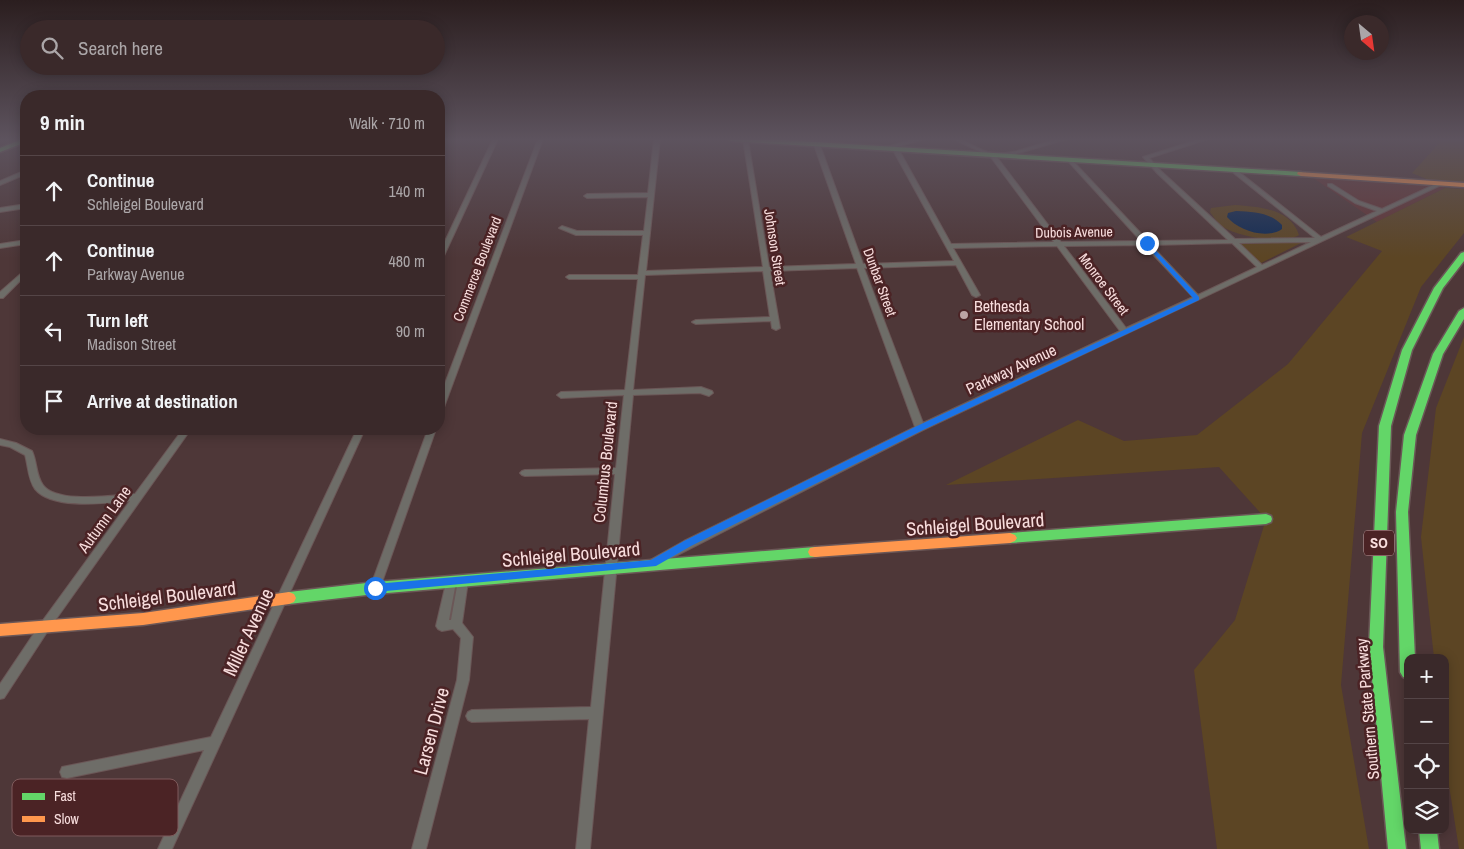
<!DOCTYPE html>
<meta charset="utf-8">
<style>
:root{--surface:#3a292a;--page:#453536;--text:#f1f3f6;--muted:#aba6a8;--line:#544547}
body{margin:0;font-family:"Archivo Narrow",sans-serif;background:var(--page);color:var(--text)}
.controls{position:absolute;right:15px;bottom:15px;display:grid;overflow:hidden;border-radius:10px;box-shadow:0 2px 12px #0003}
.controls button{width:45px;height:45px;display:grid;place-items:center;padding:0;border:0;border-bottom:1px solid var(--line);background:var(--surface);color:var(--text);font:25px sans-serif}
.compass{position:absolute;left:1344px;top:15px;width:45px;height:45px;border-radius:50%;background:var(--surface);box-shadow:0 2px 12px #0003;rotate:151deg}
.stop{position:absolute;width:15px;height:15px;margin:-11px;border:4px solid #1a73e8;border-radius:50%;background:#fff}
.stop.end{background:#1a73e8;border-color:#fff;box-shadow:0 1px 5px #0008}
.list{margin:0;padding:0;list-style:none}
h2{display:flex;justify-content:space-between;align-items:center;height:65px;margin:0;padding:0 20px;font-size:21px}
h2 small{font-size:16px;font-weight:400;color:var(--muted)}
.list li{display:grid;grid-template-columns:32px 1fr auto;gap:15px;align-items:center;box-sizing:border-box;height:70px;padding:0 20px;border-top:1px solid var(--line)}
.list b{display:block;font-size:19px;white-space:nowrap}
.list p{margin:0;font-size:16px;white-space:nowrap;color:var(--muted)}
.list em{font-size:16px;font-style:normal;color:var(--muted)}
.icon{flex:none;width:28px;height:28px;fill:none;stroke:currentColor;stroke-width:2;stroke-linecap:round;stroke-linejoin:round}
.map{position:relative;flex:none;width:1464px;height:849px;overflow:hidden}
.search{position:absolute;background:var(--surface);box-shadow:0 2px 12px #0003;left:20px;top:20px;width:425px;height:55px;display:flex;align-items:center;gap:12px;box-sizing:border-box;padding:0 18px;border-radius:28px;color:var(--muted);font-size:19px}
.panel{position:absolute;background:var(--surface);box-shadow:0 2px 12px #0003;left:20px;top:90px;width:425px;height:345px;border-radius:20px}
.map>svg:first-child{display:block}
.built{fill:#613435}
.green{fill:#5c4524}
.water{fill:#102b54}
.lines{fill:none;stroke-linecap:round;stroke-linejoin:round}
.street-casing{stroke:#6b5757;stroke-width:2}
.fast-casing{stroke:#6b5757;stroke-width:3}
.slow-casing{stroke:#6b5757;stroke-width:3}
.street{fill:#6e6d68;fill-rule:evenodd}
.fast{fill:#63d668;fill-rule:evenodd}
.slow{fill:#ff974d;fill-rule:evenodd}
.route{fill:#1a73e8}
.poi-dot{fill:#bca3a3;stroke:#4b2325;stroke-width:2}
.labels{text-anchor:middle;stroke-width:5;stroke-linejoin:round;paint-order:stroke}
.far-street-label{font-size:14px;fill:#f8dddd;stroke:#4b2325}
.shield{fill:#4b2325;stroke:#c4a5a6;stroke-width:1}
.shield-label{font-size:15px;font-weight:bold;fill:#f8dddd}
.poi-label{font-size:16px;fill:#f8dddd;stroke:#4b2325;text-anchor:start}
.street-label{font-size:16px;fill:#f8dddd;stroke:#4b2325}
.near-street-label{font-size:19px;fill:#f8dddd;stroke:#4b2325}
.key{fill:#4b2325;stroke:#7f5b5c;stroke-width:1}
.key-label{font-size:14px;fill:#f8dddd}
</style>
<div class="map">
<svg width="1464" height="849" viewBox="0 0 1464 849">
<rect width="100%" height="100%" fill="#4e3738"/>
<path class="built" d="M1303 171 1431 181 1445 188 1377 222Z"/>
<g class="green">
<path d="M1443 139H1464V182L1431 181 1412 173Z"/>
<path d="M1445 188 1464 189V233L1421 287 1362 433 1341 685 1369 849H1217L1194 670 1235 620 1266 519 1219 467 946 485 1078 420 1124 441 1197 435 1288 364 1382 251 1346 237Z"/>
<path d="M1235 205C1259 207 1290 208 1299 235 1283 245 1239 237 1223 227 1217 223 1214 217 1210 212L1211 208Z"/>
<path d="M1303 242 1261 263 1240 244Z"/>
<path d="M1464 337V849H1459L1445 760V658H1434L1421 537 1436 408Z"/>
</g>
<path class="water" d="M1236 211C1254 212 1269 212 1282 225V229C1266 240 1238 230 1227 217L1228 213Z"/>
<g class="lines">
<defs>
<g id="street">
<path d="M493 139H498L442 260 439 262V254Z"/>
<path d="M538 139H543L443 410 439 413V399Z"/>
<path d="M654 139H660L646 271 763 267 743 139 748 140 769 267 856 264 814 145 817 143 820 145 863 264 954 261 893 150 896 148 899 150 951 244 1054 242 990 156 953 139C968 139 979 152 993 153 1018 156 1043 139 1067 139L1012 155 996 156 1061 242 1141 241 1068 161 1067 160 1070 158 1148 241 1228 240 1157 173 1143 157 1200 139H1208L1149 158 1161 171 1235 239 1315 238 1230 170V168H1234L1321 237 1377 211 1355 203 1328 186V184H1332L1359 201 1382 209 1438 183 1443 184 923 430 654 567 650 566 649 563 650 560 684 541 915 427 857 268 770 271 780 328 776 330 772 328 771 321 696 324 692 322 696 320 770 317 763 271 645 275 633 390 701 387 712 391 713 393 709 396 700 393 633 395 590 849H576L589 719 472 722 468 720 466 716 468 712 472 710 591 707 615 474 525 476 522 475 520 473 522 471 525 470 616 468 624 395 561 398 557 395 561 392 625 390 638 279H569L566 277 569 275H638L643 235H576L559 228 562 226 577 231H644L648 197 587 198 584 196 587 194 648 193ZM1311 242 1262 265 1239 243ZM1232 243 1257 267 1198 295 1151 245ZM1144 245 1193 297 1126 328 1064 246ZM1057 246 1120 331 923 423 864 268 956 265 972 295 976 297 980 295 953 248Z"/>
<path d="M915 139H925L889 149 886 147Z"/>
<path d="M26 170V174L0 185V181Z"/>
<path d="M26 204V208L0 212V208Z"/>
<path d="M26 240V244L0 248V244Z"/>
<path d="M26 270V275L3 298H0V292L24 271Z"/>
<path d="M183 429H191L49 629 4 698 0 699V684L41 623 130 501C106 503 52 510 35 489 28 480 28 465 25 455L10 447 0 445V439L16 443 32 451C37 461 36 476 43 485 57 504 114 495 135 494Z"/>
<path d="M357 429H365L172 849H158L204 750 67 778 62 777 60 772 62 767 211 737Z"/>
<path d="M428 429H436L380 588 379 591 375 592 371 591 370 588Z"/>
<path d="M463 577 467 578 468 581 462 623 473 637 469 680 426 849H412L457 680 461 638 453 629 442 631 438 629 436 626 447 579 451 578 455 579 456 582 449 620H451L458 581 459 578Z"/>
</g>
<g id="fast">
<path d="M22 139H26V142L0 152V148Z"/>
<path d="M728 139H767L1301 172 1305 174 1301 176 731 141Z"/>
<path d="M1464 252V261L1443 288 1412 350 1391 426 1383 647 1406 849H1388L1369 647 1379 426 1402 350 1434 288 1461 253Z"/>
<path d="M1464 308V319L1443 354 1416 435 1408 512 1415 658H1408V679L1403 677 1400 672 1396 512 1404 435 1433 354 1459 311Z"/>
<path d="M1266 514 1271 516 1272 519 1271 522 1266 524 1010 543 1005 541 1003 538 1005 535 1010 533Z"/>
<path d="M815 547 820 548 822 552 820 556 815 557 375 594 289 604 284 602 282 598 284 594 289 592 375 582Z"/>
<path d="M1419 830H1437L1439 849H1421Z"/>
</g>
<g id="slow">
<path d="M1298 172 1464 183V187L1301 176 1297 174Z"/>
<path d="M1010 533 1015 535 1017 538 1015 541 1010 543 815 557 810 556 808 552 810 548 815 547Z"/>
<path d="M289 592 294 594 296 598 294 602 289 604 143 625 0 636V624L143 613Z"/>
</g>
</defs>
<use href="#street" class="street-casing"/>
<use href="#fast" class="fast-casing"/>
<use href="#slow" class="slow-casing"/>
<use href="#street" class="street"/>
<use href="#fast" class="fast"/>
<use href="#slow" class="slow"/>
</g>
<linearGradient id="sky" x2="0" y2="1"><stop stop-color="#2b1e1f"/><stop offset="0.54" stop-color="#5d535e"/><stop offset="1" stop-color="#5d535e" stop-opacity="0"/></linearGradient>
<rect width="1464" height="258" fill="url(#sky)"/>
<path class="route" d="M1147 241 1199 297V300L923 430 691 546 656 566 375 592 370 588 375 584 651 560 684 541 917 426 1193 298 1145 244Z"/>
<circle class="poi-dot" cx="964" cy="315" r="5"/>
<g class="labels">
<g class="far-street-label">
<text transform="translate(1074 232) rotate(-1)" y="5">Dubois Avenue</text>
<text transform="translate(775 247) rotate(81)" y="5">Johnson Street</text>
<text transform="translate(477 269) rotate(-69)" y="5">Commerce Boulevard</text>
<text transform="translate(880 282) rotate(70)" y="5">Dunbar Street</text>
<text transform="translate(1104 284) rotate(53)" y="5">Monroe Street</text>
</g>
<rect class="shield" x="1364" y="530.5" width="30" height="25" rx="4"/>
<g class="shield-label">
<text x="1379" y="548">SO</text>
</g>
<g class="poi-label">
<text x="974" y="312">Bethesda<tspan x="974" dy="18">Elementary School</tspan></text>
</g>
<g class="street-label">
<text transform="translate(1011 369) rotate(-25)" y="6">Parkway Avenue</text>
<text transform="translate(605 462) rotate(-84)" y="6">Columbus Boulevard</text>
<text transform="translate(104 519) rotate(-54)" y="6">Autumn Lane</text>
<text transform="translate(1367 709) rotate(-95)" y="6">Southern State Parkway</text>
</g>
<g class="near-street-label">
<text transform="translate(975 524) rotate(-4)" y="7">Schleigel Boulevard</text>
<text transform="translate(571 554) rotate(-5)" y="7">Schleigel Boulevard</text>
<text transform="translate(167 596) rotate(-7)" y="7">Schleigel Boulevard</text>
<text transform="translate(248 632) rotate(-65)" y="7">Miller Avenue</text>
<text transform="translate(431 731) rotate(-75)" y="7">Larsen Drive</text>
</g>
</g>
<rect x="12" y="779" width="166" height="57" rx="8" class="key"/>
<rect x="22" y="793" width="23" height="7" fill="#63d668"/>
<rect x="22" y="816" width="23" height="6" fill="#ff974d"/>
<g class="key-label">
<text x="54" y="801">Fast</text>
<text x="54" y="824">Slow</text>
</g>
</svg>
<div class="controls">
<button>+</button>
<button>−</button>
<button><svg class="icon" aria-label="locate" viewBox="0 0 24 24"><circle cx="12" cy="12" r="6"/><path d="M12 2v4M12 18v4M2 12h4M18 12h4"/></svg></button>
<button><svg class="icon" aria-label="layers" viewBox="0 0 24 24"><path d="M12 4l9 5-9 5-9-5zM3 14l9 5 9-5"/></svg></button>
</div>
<svg class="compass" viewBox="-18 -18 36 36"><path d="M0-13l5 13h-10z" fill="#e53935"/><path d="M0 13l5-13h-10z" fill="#aba6a8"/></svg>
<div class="stop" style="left:375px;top:588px"></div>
<div class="stop end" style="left:1147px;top:243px"></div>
<div class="search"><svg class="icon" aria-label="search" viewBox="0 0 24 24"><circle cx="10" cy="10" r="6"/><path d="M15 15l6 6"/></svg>Search here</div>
<section class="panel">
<h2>9 min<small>Walk · 710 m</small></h2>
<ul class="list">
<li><svg class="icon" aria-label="ahead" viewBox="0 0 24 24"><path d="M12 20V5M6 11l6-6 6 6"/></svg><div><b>Continue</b><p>Schleigel Boulevard</p></div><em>140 m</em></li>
<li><svg class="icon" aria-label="ahead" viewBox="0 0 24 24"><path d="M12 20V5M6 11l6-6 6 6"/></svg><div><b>Continue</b><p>Parkway Avenue</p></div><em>480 m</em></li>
<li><svg class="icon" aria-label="left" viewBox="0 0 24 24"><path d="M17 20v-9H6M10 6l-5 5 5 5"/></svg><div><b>Turn left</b><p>Madison Street</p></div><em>90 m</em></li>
<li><svg class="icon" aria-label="arrive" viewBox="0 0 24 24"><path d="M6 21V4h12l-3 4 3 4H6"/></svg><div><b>Arrive at destination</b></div></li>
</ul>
</section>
</div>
